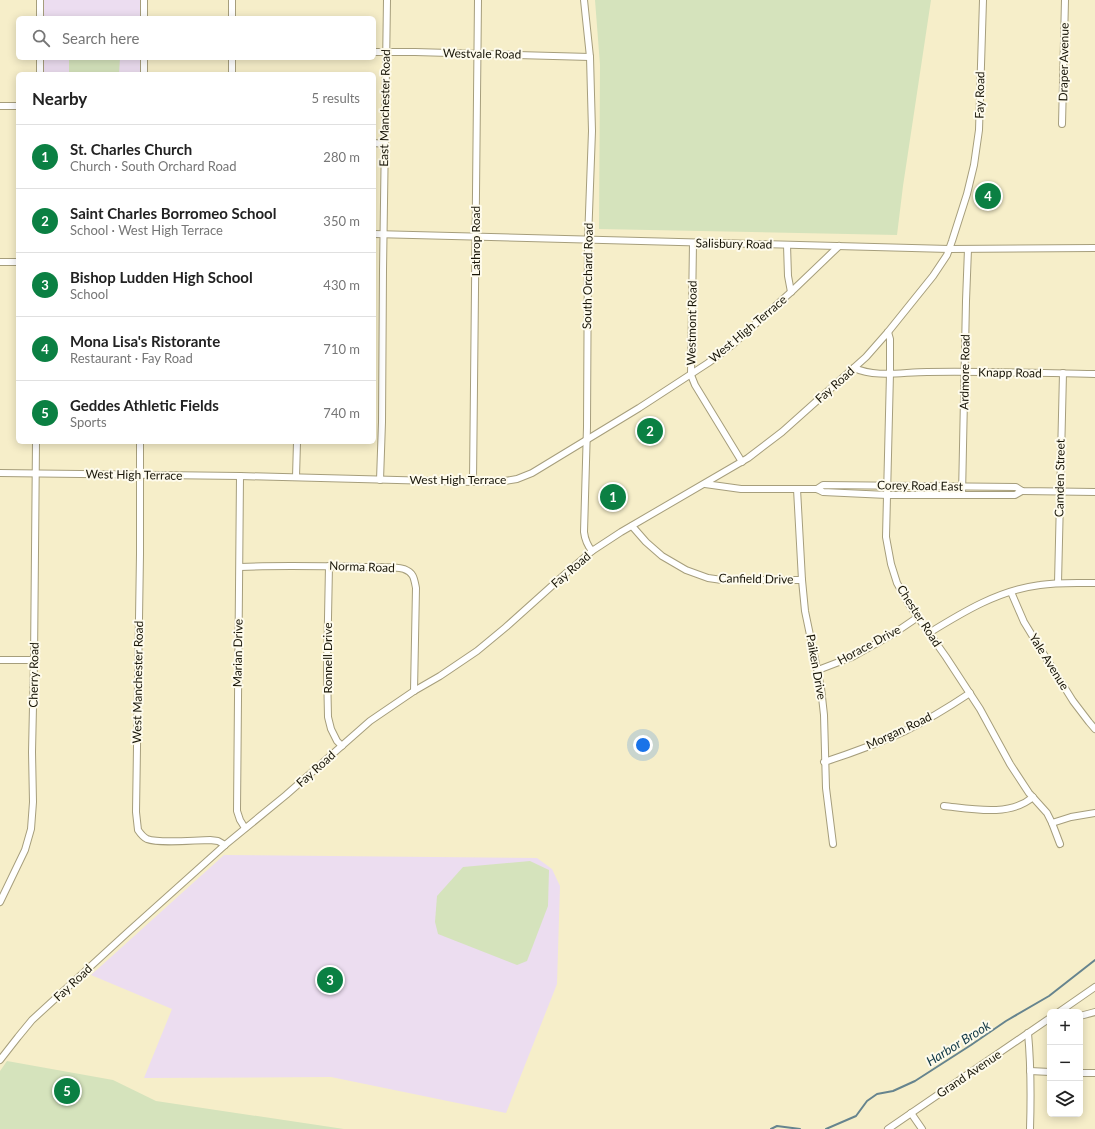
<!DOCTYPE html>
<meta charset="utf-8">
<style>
:root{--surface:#fff;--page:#f2f2f2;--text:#222;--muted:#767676;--line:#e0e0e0;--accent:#0b8043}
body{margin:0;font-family:Lato,sans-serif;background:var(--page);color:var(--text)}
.controls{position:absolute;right:12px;bottom:12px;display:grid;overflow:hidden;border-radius:6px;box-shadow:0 2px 10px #0003}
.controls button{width:36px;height:36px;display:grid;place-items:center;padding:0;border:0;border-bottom:1px solid var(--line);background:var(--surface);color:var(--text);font:20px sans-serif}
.you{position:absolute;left:643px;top:745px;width:14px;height:14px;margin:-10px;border:3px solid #fff;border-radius:50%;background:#1a73e8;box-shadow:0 0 0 6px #1a73e833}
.badge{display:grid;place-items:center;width:26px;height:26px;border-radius:50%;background:var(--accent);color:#fff;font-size:13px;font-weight:700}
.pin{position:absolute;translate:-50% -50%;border:2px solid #fff;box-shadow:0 1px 4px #0006}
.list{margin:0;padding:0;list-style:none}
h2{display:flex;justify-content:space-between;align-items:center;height:52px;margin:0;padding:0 16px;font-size:17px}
h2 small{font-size:13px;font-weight:400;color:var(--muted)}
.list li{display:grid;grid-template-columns:26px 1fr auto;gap:12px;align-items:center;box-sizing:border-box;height:64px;padding:0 16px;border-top:1px solid var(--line)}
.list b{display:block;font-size:15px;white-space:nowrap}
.list p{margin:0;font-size:13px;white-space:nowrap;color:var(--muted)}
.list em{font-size:13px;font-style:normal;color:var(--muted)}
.icon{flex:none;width:22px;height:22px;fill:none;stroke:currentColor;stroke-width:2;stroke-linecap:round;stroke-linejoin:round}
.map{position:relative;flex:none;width:1095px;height:1129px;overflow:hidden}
.search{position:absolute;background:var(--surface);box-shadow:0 2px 10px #0003;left:16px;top:16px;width:360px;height:44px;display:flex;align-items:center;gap:10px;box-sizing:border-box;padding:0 14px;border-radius:6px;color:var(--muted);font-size:15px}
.panel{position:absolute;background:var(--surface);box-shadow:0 2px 10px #0003;left:16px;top:72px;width:360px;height:372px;border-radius:6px}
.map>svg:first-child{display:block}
.education{fill:#ecddf0}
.green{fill:#d5e3bc}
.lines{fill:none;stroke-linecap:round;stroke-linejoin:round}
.stream{stroke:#66848e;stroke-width:2}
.minor-casing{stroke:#a69e7c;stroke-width:8}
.minor{stroke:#fff;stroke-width:6}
.labels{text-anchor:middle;stroke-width:4;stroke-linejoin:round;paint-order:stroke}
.street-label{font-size:12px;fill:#181508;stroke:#fefbec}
.water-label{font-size:13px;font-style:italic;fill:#0f3745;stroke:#fefbec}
</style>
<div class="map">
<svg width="1095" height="1129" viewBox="0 0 1095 1129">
<rect width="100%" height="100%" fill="#f6eec9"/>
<g class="education">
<path d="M43 0H140V18H42Z"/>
<rect x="42" y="58" width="98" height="16"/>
<path d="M224 855 537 858 552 869 560 886 557 984 506 1113 331 1077 144 1078 172 1009 91 975Z"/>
</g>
<g class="green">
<path d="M595 0H931L903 186 897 235 599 229 600 65Z"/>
<path d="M69 58H120L119 74H69Z"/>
<path d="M530 861 549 870 548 906 527 961 517 965 438 934 435 922 437 896 463 867Z"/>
<path d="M7 1061 113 1080 156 1101 344 1129H0V1071Z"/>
</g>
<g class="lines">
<g class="stream">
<path d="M771 1129 777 1126 800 1129"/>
<path d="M826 1129 856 1116 867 1101 877 1094 893 1091 915 1081 971 1045 1006 1021 1049 996 1095 960"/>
</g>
<defs>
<g id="minor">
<path d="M584 0 590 57 592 131 588 240 587 427 584 532C585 540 587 545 592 551"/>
<path d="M40 18V0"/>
<path d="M144 18V0"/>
<path d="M232 18V0"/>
<path d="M374 52H415L590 57"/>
<path d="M40 74V58"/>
<path d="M144 74V58"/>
<path d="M232 74V58"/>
<path d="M0 106H18"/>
<path d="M1062 124 1065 0"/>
<path d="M374 143 385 144"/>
<path d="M374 234 949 249 1095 248"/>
<path d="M693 243 691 375 695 385 742 462"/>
<path d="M787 245 788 276 791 292"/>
<path d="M0 262H18"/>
<path d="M888 332 890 339V373L886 537 891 564 897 583 910 606 946 657 980 709 1010 764 1029 793 1047 813 1052 823 1060 844"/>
<path d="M854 368C876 378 903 372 927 372 983 371 1039 373 1095 374"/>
<path d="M140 442V554L136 812 138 830C140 833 143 837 147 839 160 844 195 840 210 840L218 841 225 845"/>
<path d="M0 473 240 476 473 482 505 481 517 479 532 473 639 408 708 363 732 345 791 292 839 246"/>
<path d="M240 476C240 588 237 699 237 811L240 820 245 828"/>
<path d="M296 477 297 442"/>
<path d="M380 480 382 422 383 270 387 0"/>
<path d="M473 482 478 0"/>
<path d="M705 484 741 489H817L823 492 887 495H1015L1022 491"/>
<path d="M797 489 802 580 805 611 821 688 824 715 826 788 833 844"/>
<path d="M817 489 823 485 1016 487 1022 491 1095 492"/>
<path d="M962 495 966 301 968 249"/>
<path d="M632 526 646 542 662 556 686 570 708 578 722 580H802"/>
<path d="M329 566 327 669 328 717 331 729 337 741 342 746"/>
<path d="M240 567C281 565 322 566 364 567 374 567 395 566 404 569 414 573 414 578 416 588L414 691"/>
<path d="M1058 583 1063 373"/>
<path d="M1011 592 1024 622 1038 645 1073 701 1089 722 1095 729"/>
<path d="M929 633C963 612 999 590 1040 585 1058 582 1077 583 1095 583"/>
<path d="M0 660H34"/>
<path d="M818 670 852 657 893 634 918 617"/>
<path d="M824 762C852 753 879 743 905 731 928 720 949 707 970 693"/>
<path d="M944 806C972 809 1010 817 1033 797"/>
<path d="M1052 823 1071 817 1095 813"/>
<path d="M0 902 25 850 31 829 33 802 32 752 34 660 36 442"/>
<path d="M1059 1012 1095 987"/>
<path d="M1080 1016 1095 1012"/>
<path d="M1028 1033C1031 1065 1031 1097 1030 1129"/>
<path d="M0 1060 18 1037 32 1020 128 932 225 845 286 795 370 721 414 691 440 676 477 651 506 627 564 575 592 551 621 532 748 458 782 432 866 357 888 332 933 276 947 255 952 241 967 194 974 165 979 130 983 0"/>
<path d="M1030 1071 1050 1072"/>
<path d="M1080 1073H1095"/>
<path d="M911 1113 922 1129"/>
<path d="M888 1129 1050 1018"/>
</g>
</defs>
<use href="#minor" class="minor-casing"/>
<use href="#minor" class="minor"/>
</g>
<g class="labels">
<g class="street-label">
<text transform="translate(482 54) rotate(1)" y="4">Westvale Road</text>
<text transform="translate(1064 62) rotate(-89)" y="4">Draper Avenue</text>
<text transform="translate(980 95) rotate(-89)" y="4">Fay Road</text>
<text transform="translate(385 108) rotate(-89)" y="4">East Manchester Road</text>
<text transform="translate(476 241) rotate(-90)" y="4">Lathrop Road</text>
<text transform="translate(734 244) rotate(1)" y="4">Salisbury Road</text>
<text transform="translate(588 276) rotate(-89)" y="4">South Orchard Road</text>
<text transform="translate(692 323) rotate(-89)" y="4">Westmont Road</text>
<text transform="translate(748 329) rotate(-40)" y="4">West High Terrace</text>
<text transform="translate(965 372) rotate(-89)" y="4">Ardmore Road</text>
<text transform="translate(1010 373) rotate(1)" y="4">Knapp Road</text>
<text transform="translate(835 385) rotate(-42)" y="4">Fay Road</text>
<text transform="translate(134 475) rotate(1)" y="4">West High Terrace</text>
<text transform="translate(1060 478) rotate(-89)" y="4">Camden Street</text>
<text x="458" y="484">West High Terrace</text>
<text transform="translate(920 486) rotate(1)" y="4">Corey Road East</text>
<text transform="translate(362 567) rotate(2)" y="4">Norma Road</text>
<text transform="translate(571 570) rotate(-41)" y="4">Fay Road</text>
<text transform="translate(756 579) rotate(1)" y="4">Canfield Drive</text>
<text transform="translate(919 616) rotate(57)" y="4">Chester Road</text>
<text transform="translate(869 645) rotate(-28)" y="4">Horace Drive</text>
<text transform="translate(238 653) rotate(-89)" y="4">Marian Drive</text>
<text transform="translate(328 658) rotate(-90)" y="4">Ronnell Drive</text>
<text transform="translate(1049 662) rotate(58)" y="4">Yale Avenue</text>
<text transform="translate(816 667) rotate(80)" y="4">Paiken Drive</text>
<text transform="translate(34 675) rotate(-89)" y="4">Cherry Road</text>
<text transform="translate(138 682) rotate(-89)" y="4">West Manchester Road</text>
<text transform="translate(899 731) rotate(-25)" y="4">Morgan Road</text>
<text transform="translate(316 769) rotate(-42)" y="4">Fay Road</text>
<text transform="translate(73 983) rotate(-43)" y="4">Fay Road</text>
<text transform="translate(969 1074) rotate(-34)" y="4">Grand Avenue</text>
</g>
<g class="water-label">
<text transform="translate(958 1043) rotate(-32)" y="5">Harbor Brook</text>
</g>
</g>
</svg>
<div class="controls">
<button>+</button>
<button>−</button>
<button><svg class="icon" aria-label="layers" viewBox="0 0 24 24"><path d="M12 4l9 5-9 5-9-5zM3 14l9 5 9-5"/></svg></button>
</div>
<div class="you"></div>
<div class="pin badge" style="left:613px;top:497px">1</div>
<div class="pin badge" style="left:650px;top:431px">2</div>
<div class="pin badge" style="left:330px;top:980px">3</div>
<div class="pin badge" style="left:988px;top:196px">4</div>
<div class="pin badge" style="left:67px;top:1091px">5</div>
<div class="search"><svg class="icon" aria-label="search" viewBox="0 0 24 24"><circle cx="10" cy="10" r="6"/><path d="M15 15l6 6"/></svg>Search here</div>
<section class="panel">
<h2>Nearby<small>5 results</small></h2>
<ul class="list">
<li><span class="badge">1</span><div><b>St. Charles Church</b><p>Church · South Orchard Road</p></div><em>280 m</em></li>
<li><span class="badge">2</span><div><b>Saint Charles Borromeo School</b><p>School · West High Terrace</p></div><em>350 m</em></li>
<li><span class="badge">3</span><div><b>Bishop Ludden High School</b><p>School</p></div><em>430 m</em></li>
<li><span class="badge">4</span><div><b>Mona Lisa's Ristorante</b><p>Restaurant · Fay Road</p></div><em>710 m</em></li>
<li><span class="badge">5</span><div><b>Geddes Athletic Fields</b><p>Sports</p></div><em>740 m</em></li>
</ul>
</section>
</div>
